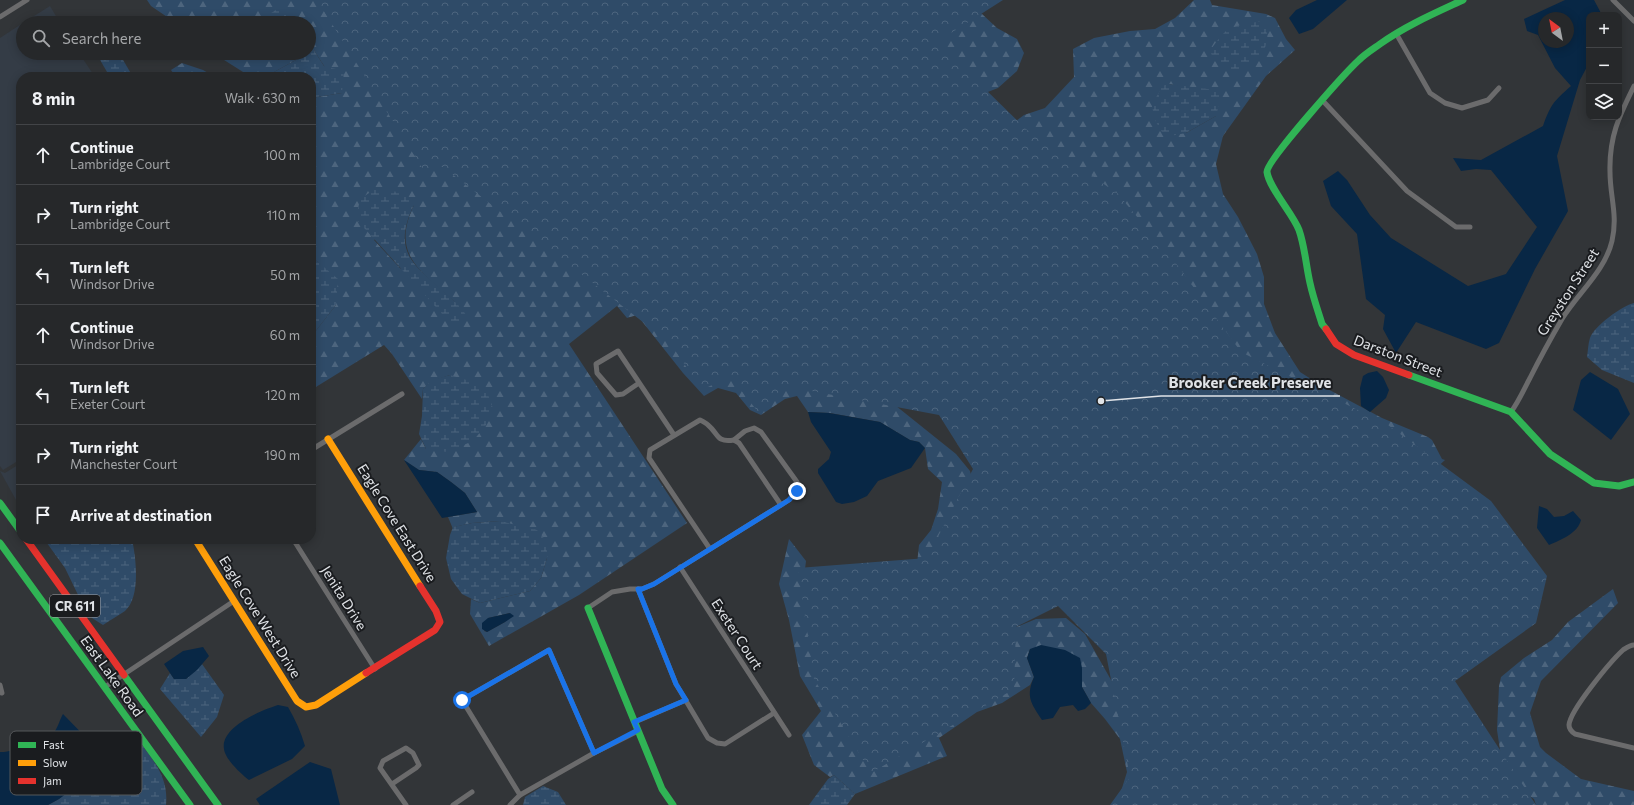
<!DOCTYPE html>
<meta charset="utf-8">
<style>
:root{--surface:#26282a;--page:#2e3032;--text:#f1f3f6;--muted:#a4a6a8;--line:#424447}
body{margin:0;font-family:Commissioner,sans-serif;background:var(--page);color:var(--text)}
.controls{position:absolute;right:12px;top:12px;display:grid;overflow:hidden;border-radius:8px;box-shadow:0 2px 10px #0003}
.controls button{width:36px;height:36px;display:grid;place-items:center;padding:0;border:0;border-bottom:1px solid var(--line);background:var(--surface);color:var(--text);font:20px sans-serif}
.compass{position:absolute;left:1538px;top:12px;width:36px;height:36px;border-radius:50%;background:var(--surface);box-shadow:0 2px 10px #0003;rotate:328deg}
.stop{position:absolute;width:12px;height:12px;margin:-9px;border:3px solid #1a73e8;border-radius:50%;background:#fff}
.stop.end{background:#1a73e8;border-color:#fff;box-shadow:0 1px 4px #0008}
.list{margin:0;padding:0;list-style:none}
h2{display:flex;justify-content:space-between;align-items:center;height:52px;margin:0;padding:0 16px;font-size:17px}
h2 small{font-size:13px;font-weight:400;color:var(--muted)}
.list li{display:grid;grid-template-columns:26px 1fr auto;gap:12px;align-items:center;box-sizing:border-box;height:60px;padding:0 16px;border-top:1px solid var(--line)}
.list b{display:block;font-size:15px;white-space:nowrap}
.list p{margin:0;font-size:13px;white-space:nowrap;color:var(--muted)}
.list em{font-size:13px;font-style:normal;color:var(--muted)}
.icon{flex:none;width:22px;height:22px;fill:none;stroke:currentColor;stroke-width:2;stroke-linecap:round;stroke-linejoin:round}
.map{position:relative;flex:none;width:1634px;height:805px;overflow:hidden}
.search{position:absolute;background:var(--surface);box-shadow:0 2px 10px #0003;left:16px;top:16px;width:300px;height:44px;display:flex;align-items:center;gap:10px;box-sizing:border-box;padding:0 14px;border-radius:22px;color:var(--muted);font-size:15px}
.panel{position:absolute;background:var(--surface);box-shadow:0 2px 10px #0003;left:16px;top:72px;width:300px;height:472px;border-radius:16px}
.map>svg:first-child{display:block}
.built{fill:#343c46}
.forest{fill:url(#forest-firs);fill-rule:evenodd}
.wetland{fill:url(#wetland-marsh)}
.park{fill:url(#park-crowns)}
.water{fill:#082745;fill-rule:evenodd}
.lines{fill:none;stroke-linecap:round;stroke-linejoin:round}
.street{stroke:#6b6b6c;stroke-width:5}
.fast{stroke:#30b455;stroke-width:7}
.slow{stroke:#ff9f0a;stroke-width:7}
.jam{stroke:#e5322d;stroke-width:7}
.route{stroke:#1a73e8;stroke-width:5}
.labels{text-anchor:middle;stroke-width:4;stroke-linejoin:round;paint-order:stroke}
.shield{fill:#1a1c1f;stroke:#a5a7ab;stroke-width:1}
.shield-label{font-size:13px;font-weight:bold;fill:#e0e3e7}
.street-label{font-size:14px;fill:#e0e3e7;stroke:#1a1c1f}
.key{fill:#1a1c1f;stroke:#55585b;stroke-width:1}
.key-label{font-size:11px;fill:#e0e3e7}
.leader{fill:none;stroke:#e0e3e7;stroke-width:1.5}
.callout-dot{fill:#e0e3e7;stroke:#1a1c1f;stroke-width:1.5}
.callout-label{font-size:15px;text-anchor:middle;font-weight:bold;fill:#e0e3e7;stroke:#1a1c1f;stroke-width:4;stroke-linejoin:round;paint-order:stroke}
</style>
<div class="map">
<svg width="1634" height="805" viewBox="0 0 1634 805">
<defs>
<pattern id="forest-firs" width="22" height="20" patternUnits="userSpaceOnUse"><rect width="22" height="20" fill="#2f4b68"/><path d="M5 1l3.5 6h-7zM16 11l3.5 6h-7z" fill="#4d657e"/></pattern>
<pattern id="wetland-marsh" width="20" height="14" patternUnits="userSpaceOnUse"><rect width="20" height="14" fill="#2f4b68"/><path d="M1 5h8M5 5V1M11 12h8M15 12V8" fill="none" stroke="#4d657e"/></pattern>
<pattern id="park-crowns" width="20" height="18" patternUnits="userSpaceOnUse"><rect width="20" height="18" fill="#2f4b68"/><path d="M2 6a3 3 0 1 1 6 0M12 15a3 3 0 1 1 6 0" fill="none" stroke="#4d657e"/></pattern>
</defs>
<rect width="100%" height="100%" fill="#323538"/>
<g class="built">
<path d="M50 6 60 23H23Z"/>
<path d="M23 23V53H79L95 77H21V459L3 470 0 466V38Z"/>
<path d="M21 463V509L0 471 5 473Z"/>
</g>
<g class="forest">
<path d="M147 0H390L956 454 970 471 979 506 959 551 917 564 919 545 931 530 938 509 942 482 928 469 925 448 919 442 910 440 880 422 830 413 808 412 797 396 785 399 761 415 750 410 736 393 718 388 704 396 683 373 637 315 627 318 617 306 569 344 687 523 579 595 489 646 470 614 471 599 480 603 530 591 541 578 547 558 500 521 472 523 454 527 453 529 448 517 477 512 465 493 451 482 437 472 419 470 404 460 421 439 426 449 450 375 432 381 423 389 422 399 392 354 384 345 311 390V337L336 305 318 262 311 257V100L317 97 342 93 315 52 309 36V23H301L298 18 258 22 259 23H176L151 6ZM414 205C390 255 421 271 455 302L400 268 374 240ZM510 613 505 622 487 632 484 631 488 618Z"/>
<path d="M967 0 997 28 1017 39 1024 53 1017 71 998 88 970 99 898 59Z"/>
<path d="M1194 0H1210L1212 5 1266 14 1275 18 1286 39 1295 50 1266 76 1223 136 1216 164 1223 194 1238 217 1257 254 1264 277V304L1275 333 1300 372 1322 386 1382 418 1428 437 1432 440 1442 459 1445 460 1432 472 1377 478 995 150 1007 128 1024 115 1045 108 1074 77 1073 49 1094 38 1130 31 1155 29 1175 18ZM1169 84 1188 88 1216 116 1186 133Z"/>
<path d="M213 53H293L296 60 274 72V77H251Z"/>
<path d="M182 63 203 70 215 77H176L171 70Z"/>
<path d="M789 539 806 561 803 585 1004 632 1036 619 1066 618 1085 634 1115 687 1155 768 1118 801 1127 772 1120 739 1105 719 1091 703 1082 687V668L1030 649 1027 658 1034 677 1030 685 1002 703 977 712 939 738 947 756 855 794 834 775 830 777 814 765 802 735 821 711 800 676 789 620 779 584Z"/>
<path d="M1613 589 1618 603 1541 681 1530 713 1540 747 1546 753 1581 779 1634 791V805H1536L1534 799 1514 786 1502 763 1497 730 1499 686 1501 677 1524 658 1552 640 1568 622Z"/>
</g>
<g class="wetland">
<path d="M280 7 298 18 301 23H259L258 22Z"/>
<path d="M1262 21C1279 48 1252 64 1231 74L1214 60 1210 51C1228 24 1231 27 1262 21Z"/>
<path d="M309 36 315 52 324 66 344 71 342 93 317 97 311 100V77H274V72L296 60 293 53H309Z"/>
<path d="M96 53H119L133 77H110Z"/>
<path d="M1169 84 1215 90 1221 97 1216 116 1186 133 1165 137 1156 122 1152 107 1162 86Z"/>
<path d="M375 189 406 193 414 205C388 258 422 269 454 301 460 306 464 312 468 318L458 326 443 315 356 219 360 199Z"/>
<path d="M311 257 318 262 338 279 336 305 311 337Z"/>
<path d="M1634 303V383L1602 370 1587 357C1588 351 1588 344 1590 338 1594 326 1622 306 1634 303Z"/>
<path d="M450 375 473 382 487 392 492 405 486 425 473 441 447 452 426 449 419 434 422 416 423 389 432 380Z"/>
<path d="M500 521 537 530 547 542V558L541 578 530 591 480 603 462 594 451 579 446 558 450 535 453 527 472 523Z"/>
<path d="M44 539H132C136 558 141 597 125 611 118 616 110 620 103 625L92 618 81 601 65 568Z"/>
<path d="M202 664 224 695 217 717 201 737 160 689 170 673 174 679H186Z"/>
<path d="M136 737C152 759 169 776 166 805H48L59 799 103 761 99 751 117 740Z"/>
<path d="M834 775 855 794 847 805H809L828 779Z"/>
<path d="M543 786 558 792 566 805H523L525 797Z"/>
</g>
<path class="park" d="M317 0H1003L937 42 1027 130 1118 194 1178 266 1241 352 1388 425 1491 501 1547 576 1536 623 1455 681 1536 805H1110L1130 777 1106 654 1058 606 1016 627 1014 689 871 773 814 679 798 568 927 558 973 469 939 415 785 386 758 412 730 376 702 390 670 343 439 164 424 171Z"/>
<g class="water">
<path d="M1317 0H1347L1313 29 1299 34 1289 18 1296 10Z"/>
<path d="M1565 0H1594L1602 15H1589V63L1580 80 1557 156 1568 211 1535 269 1499 343 1486 349 1416 322 1396 353 1383 329 1385 315 1366 299 1357 234 1331 206 1323 181 1338 171 1347 180 1370 215 1391 238 1468 286 1506 274 1537 227 1491 170 1476 169 1461 171 1453 158 1481 160 1543 126C1551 104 1553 102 1571 86L1555 68 1538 35 1527 31 1524 19ZM1544 18H1568V42H1544Z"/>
<path d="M1377 371 1383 377 1389 390 1386 398 1370 412 1361 406 1360 388 1363 376 1368 373Z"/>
<path d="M1590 372 1618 389 1630 414 1611 440 1573 410 1581 380Z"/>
<path d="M808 412 829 413 880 422 910 440 919 442 925 448 911 468 878 481 867 496 854 502 842 504 836 502 818 473V469L829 459 831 452 811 422Z"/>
<path d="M404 460 419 470 437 472 451 482 465 493 477 512 442 518Z"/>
<path d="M1539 506 1547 509 1554 517 1564 516 1573 511 1581 520C1578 533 1561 540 1549 545L1537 528Z"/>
<path d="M510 613 514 616 505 622 487 632 482 629V623L488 618Z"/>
<path d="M1041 645 1065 650 1080 658 1082 668V687L1091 703 1085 709 1078 711 1073 705 1060 707 1053 718 1042 720C1030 702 1026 696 1034 677L1027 658 1030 649Z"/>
<path d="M203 647 209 656 197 670 186 679H174L164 664 183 651Z"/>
<path d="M278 705 288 707C295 719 301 732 305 746L292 759 249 780C241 774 225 759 224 749 220 727 262 710 278 705Z"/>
<path d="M63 714 99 751 103 761 96 772 59 799 48 805H0V752C12 753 47 740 55 731 58 727 60 719 63 714Z"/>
<path d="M310 762 331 769 340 805H260L256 799Z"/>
</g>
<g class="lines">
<g class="street">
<path d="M1613 0 1634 21"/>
<path d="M0 17 27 0"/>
<path d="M1397 35 1430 93 1445 103 1462 108 1488 100 1499 88"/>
<path d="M1323 101 1407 191 1456 227H1470"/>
<path d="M639 383 623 394 616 395 597 373 596 364 618 351 674 435"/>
<path d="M1511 412C1519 401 1524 389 1530 378 1540 358 1551 338 1562 319 1578 293 1605 271 1612 241 1618 215 1610 197 1610 172 1609 137 1619 116 1634 86"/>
<path d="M311 450 402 394"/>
<path d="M293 539 375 669"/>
<path d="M710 549 649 458 650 450 700 420C702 421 706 423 708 425 719 434 716 443 734 440L739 443 781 505"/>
<path d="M680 567 789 735"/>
<path d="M638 589 676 684 708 738 717 743 725 744 774 713"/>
<path d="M588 608 612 592 630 589H642L654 584 789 500 797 491V482L761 432 754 428 745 431 734 440"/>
<path d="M1634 645C1630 645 1626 648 1623 650 1611 661 1570 710 1569 725 1569 729 1572 732 1575 734L1634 748"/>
<path d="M0 685 2 693"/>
<path d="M105 687 234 601"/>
<path d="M635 722 686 700"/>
<path d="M392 784 416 768 419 765 413 753 406 748 383 761 380 768 406 805"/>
<path d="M520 795 462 700 549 650 594 753"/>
<path d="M453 805 472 792"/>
<path d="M510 805 520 795 594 753 638 731"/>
</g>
<g class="fast">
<path d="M1326 329 1322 324C1318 311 1313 297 1310 283 1306 266 1305 247 1299 230 1293 214 1269 188 1267 172 1266 161 1346 72 1359 60 1365 54 1373 49 1380 44 1405 26 1435 13 1463 0"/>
<path d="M1409 375 1511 412 1550 454 1594 483 1619 486 1634 482"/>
<path d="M0 503 21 532"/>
<path d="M0 543 190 805"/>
<path d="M588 608 662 789 673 805"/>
<path d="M124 675 218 805"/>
</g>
<g class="slow">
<path d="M328 439 420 586"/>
<path d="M195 539 297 701 306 707 316 705 366 673"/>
</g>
<g class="jam">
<path d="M1326 329 1336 344 1354 355 1409 375"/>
<path d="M26 539 124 675"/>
<path d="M366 673 435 630 440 622 436 611 420 586"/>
</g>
</g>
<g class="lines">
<path class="route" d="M462 700 549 650 594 753 638 730 634 722 686 700 676 684 638 589H642L654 584 789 500 797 491"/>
</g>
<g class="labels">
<rect class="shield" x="50" y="595" width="50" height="22" rx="3"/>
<g class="shield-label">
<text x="75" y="611">CR 611</text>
</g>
<g class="street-label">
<text transform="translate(1568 292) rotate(-57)" y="5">Greyston Street</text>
<text transform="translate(1398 356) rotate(21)" y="5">Darston Street</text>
<text transform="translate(397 523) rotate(58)" y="5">Eagle Cove East Drive</text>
<text transform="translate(344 598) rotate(58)" y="5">Jenita Drive</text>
<text transform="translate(260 617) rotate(58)" y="5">Eagle Cove West Drive</text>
<text transform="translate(737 634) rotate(57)" y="5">Exeter Court</text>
<text transform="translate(112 676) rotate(54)" y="5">East Lake Road</text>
</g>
</g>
<rect x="10" y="731" width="132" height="64" rx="6" class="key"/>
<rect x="18" y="742" width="18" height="6" fill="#30b455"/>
<rect x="18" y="760" width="18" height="6" fill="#ff9f0a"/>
<rect x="18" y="778" width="18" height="6" fill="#e5322d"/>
<g class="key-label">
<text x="43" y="749">Fast</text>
<text x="43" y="767">Slow</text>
<text x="43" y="785">Jam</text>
</g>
<path class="leader" d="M1101 401L1161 396H1340"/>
<circle class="callout-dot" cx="1101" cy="401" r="4"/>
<g class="callout-label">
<text x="1250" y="388">Brooker Creek Preserve</text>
</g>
</svg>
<div class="controls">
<button>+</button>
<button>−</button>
<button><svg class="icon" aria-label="layers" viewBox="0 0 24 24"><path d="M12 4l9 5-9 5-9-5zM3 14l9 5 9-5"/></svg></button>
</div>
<svg class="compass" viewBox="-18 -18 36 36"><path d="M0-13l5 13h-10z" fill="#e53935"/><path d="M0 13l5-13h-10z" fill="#a4a6a8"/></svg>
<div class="stop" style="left:462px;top:700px"></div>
<div class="stop end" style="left:797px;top:491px"></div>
<div class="search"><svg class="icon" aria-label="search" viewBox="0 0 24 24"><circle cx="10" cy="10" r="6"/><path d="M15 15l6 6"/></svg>Search here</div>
<section class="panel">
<h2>8 min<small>Walk · 630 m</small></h2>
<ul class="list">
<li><svg class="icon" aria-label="ahead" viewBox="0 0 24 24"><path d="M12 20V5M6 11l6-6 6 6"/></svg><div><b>Continue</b><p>Lambridge Court</p></div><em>100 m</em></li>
<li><svg class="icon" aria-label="right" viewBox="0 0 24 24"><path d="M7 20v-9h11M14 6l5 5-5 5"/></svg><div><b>Turn right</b><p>Lambridge Court</p></div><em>110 m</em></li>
<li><svg class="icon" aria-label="left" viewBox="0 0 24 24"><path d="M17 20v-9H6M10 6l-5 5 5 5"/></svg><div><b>Turn left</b><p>Windsor Drive</p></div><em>50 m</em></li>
<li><svg class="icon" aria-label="ahead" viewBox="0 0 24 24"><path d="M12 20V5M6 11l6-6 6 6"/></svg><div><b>Continue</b><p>Windsor Drive</p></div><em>60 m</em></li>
<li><svg class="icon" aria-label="left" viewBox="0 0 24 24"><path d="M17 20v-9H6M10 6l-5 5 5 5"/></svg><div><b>Turn left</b><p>Exeter Court</p></div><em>120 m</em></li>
<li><svg class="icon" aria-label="right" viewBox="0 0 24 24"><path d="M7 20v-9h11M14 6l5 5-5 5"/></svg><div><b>Turn right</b><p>Manchester Court</p></div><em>190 m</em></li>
<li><svg class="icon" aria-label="arrive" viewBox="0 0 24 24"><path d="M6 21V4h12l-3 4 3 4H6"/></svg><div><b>Arrive at destination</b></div></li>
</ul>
</section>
</div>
